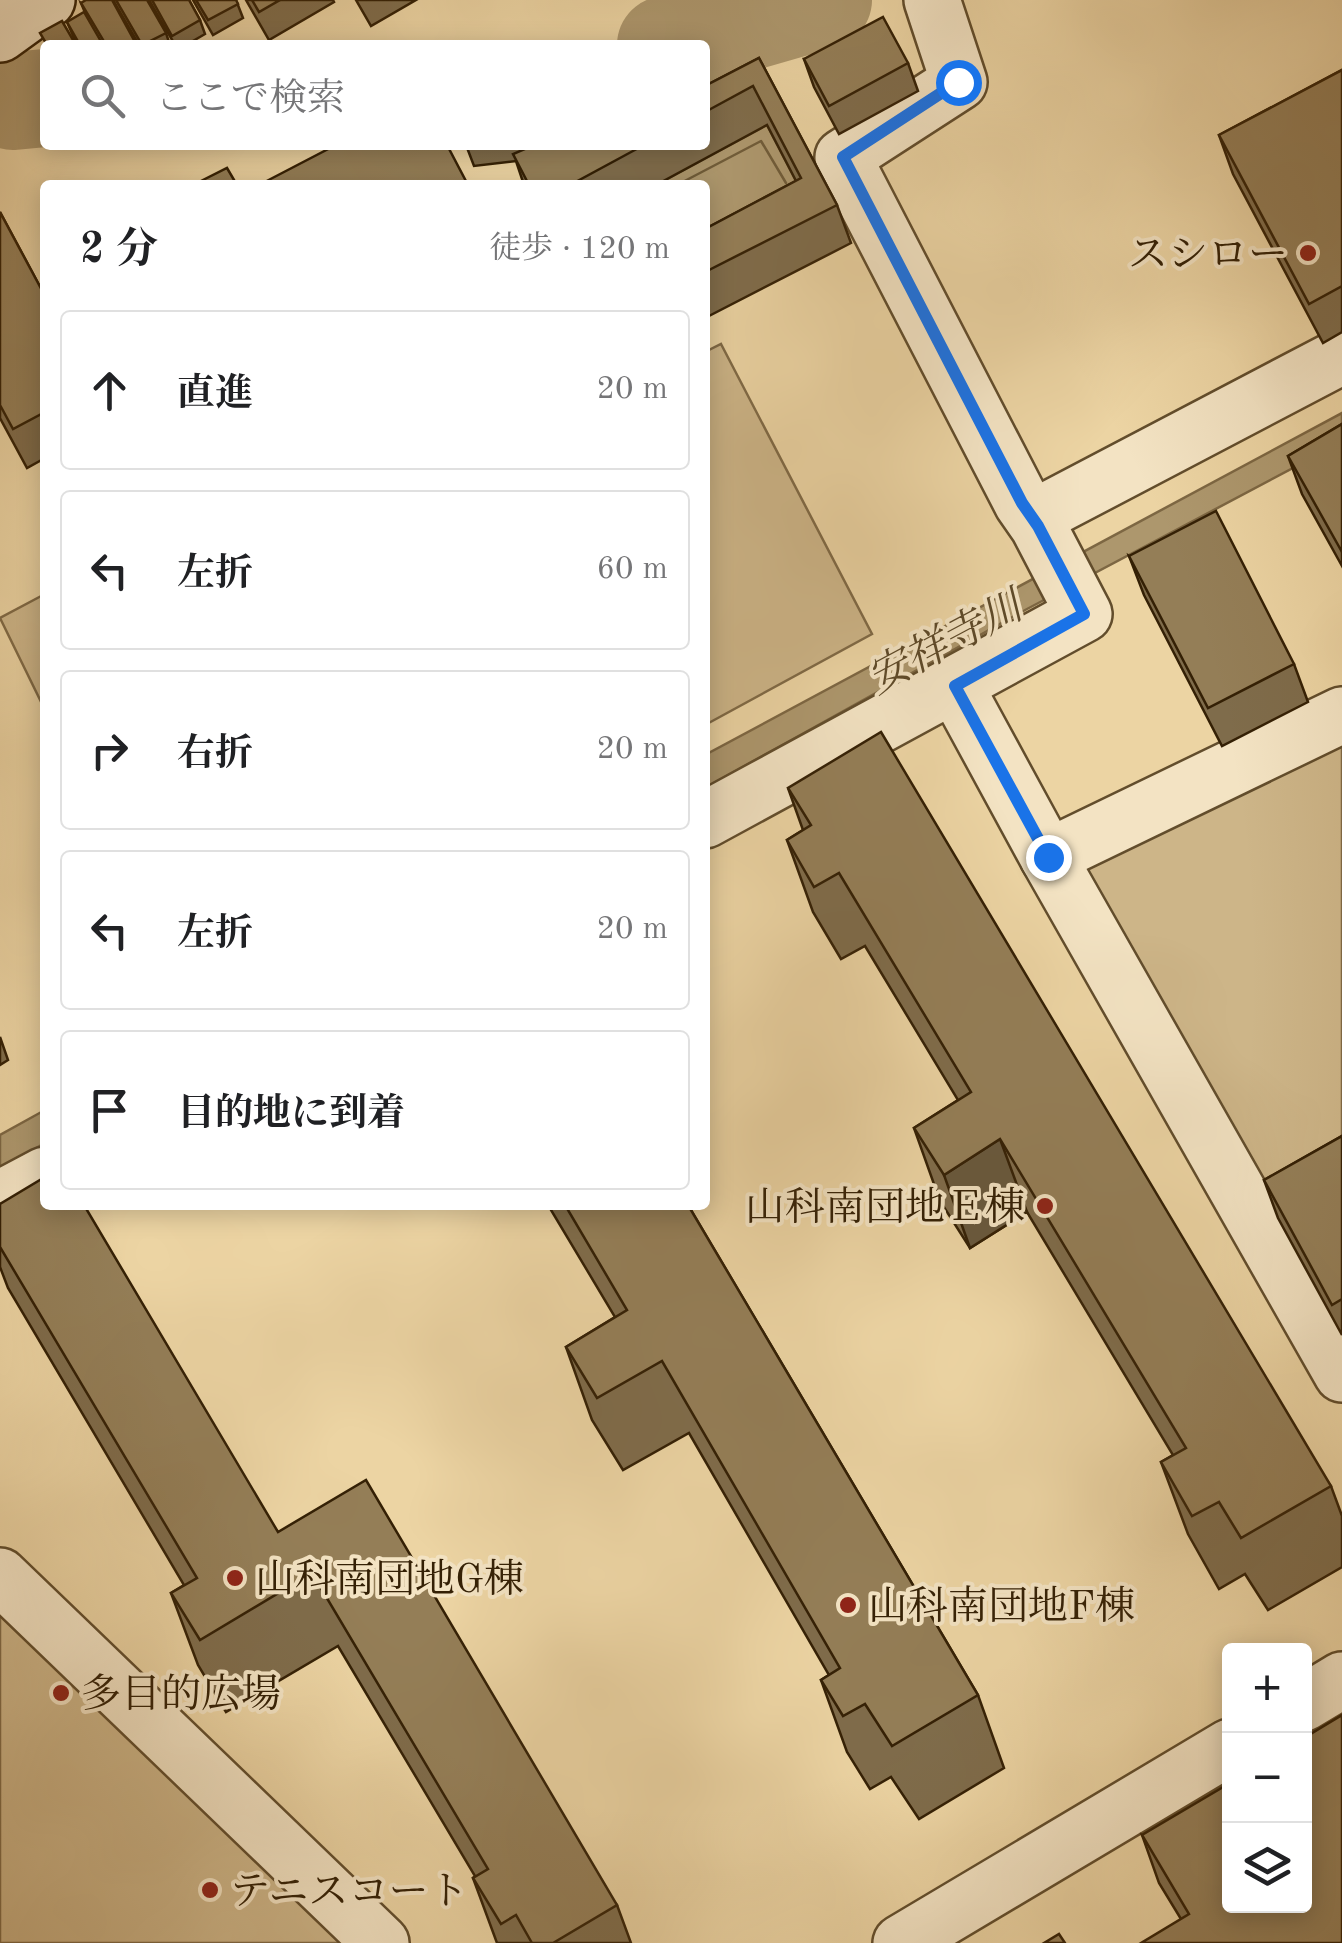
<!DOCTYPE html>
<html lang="ja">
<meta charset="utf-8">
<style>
:root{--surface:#fff;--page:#f6f6f6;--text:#202124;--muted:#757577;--line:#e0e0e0}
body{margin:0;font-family:"Old Standard TT","Noto Serif JP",serif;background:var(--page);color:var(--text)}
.controls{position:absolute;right:30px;bottom:30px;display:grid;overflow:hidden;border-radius:10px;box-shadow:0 5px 25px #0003}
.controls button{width:90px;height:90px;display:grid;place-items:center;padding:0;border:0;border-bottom:2px solid var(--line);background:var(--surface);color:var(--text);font:50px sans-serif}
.stop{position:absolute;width:30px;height:30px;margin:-22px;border:8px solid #1a73e8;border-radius:50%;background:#fff}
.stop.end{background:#1a73e8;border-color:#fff;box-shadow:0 2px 10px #0008}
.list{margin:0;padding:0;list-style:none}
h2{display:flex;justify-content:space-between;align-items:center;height:130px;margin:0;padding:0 40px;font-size:42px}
h2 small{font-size:32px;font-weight:400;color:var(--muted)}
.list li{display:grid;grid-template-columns:65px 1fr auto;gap:30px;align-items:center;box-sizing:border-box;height:160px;margin:0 20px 20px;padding:0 20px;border:2px solid var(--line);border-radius:10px}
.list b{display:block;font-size:38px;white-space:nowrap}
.list em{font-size:32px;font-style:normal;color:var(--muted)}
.icon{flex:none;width:55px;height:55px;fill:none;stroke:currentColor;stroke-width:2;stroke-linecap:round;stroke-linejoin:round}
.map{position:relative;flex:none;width:1342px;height:1943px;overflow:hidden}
.search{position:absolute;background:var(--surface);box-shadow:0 5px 25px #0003;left:40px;top:40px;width:670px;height:110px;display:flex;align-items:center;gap:25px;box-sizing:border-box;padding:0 35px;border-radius:10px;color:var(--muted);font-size:38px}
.panel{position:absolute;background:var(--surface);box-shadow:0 5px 25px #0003;left:40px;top:180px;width:670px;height:1030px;border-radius:10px}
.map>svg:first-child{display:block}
.green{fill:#cdb588;stroke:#806a46;stroke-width:2.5}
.water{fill:#ad976d;stroke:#7d6743;stroke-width:2.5}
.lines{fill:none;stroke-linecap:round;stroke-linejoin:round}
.shore{stroke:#705c39;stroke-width:2.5}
.river{stroke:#ad976d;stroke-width:98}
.minor-casing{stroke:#624d2c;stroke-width:60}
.tertiary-casing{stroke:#624d2c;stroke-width:60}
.secondary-casing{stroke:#342005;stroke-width:60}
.minor{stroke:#f3e3c3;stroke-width:55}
.tertiary{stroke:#f3e3c3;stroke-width:55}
.secondary{stroke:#f3e3c3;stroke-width:55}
.wall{fill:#7f6c4b;stroke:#342005;stroke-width:2.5}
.shaded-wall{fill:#68583d;stroke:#342005;stroke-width:2.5}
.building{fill:#947e57;stroke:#342005;stroke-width:2.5}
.route{stroke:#1a73e8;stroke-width:12}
.poi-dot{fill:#8f2418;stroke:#f3e3c3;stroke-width:4}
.labels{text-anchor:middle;stroke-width:8;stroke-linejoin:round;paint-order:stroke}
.poi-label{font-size:40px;fill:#342005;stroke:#f3e3c3;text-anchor:start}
.water-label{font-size:42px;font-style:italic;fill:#5e4a29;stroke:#f3e3c3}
</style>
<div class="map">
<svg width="1342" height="1943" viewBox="0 0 1342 1943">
<rect width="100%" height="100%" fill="#ecd4a3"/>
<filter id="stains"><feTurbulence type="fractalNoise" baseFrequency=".002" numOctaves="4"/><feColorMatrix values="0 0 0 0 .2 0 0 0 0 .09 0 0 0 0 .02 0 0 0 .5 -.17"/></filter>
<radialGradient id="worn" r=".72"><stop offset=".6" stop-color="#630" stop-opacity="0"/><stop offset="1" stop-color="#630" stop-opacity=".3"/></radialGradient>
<g class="green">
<path d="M721 344 872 634 705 725V352Z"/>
<path d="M45 594V710L0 618Z"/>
<path d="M1342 732V1169L1260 1214 1073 868Z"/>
<path d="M0 1567 385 1943H0Z"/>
</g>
<g class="water">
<path d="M767 125 815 217 705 275V185H656Z"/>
<path d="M1342 413V442L1027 609 705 788V755Z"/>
<path d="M45 1110V1143L0 1168V1135Z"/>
</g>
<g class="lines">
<path class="shore" d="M677 185 761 141 786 183"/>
<g class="river">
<path d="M666 45 823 0"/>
<path d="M0 95 13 101 45 98"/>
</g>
<defs>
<g id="minor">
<path d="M1033 518 1342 356"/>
<path d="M955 686 1048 857 1342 1374"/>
<path d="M705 820 1084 614 1038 526 1022 503 843 157 959 82 932 0"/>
<path d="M1048 857 1342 715"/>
<path d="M0 1199 45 1175"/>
<path d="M0 1576 381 1943"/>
</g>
<g id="tertiary">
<path d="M1304 1703 1342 1680"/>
<path d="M901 1943 1230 1747"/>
</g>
<path id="secondary" d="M0 34 47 0"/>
</defs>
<use href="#minor" class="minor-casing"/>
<use href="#tertiary" class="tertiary-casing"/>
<use href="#secondary" class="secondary-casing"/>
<use href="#minor" class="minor"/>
<use href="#tertiary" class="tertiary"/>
<use href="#secondary" class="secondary"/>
</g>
<g class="wall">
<path d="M113 0H147L166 33 170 45H139Z"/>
<path d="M149 0H189L200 20 205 34 186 45H175Z"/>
<path d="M193 0H236L243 18 213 35Z"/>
<path d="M246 0H333L334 2 269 40Z"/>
<path d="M356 0H416L371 26Z"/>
<path d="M81 3 135 42 136 45H77L67 22 86 15Z"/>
<path d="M759 58 837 205 851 243 705 318V229L796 181 767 125 656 185H524L516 161 474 166 466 145H705V86Z"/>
<path d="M804 59 908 63 918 91 839 134 814 87Z"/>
<path d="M1342 70V332L1323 343 1233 174 1219 135Z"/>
<path d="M0 212 45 296V458L27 468 0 418Z"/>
<path d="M1342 424V566L1302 494 1288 456Z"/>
<path d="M1129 556 1294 664 1308 702 1222 746 1144 595Z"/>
<path d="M788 788 1331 1486 1342 1516V1567L1268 1610 1245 1574 1219 1589 1188 1534 1161 1462 1173 1455 1027 1212 970 1248 940 1201 914 1128 958 1100 865 946 841 959 813 912 787 840 803 830Z"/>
<path d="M0 1037 8 1060 0 1065Z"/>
<path d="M1342 1136V1335L1278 1218 1264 1180Z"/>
<path d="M0 1204 278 1532 617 1905 631 1943H497L473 1878 475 1876 338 1646 226 1712 198 1665 171 1593 184 1585 8 1288 0 1267Z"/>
<path d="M548 1205H688L978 1695 1004 1768 919 1819 891 1777 870 1789 847 1752 821 1680 829 1675 689 1433 623 1470 592 1420 566 1347 615 1317Z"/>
<path d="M1142 1835 1342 1943 1181 1919 1159 1883Z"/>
</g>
<path class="shaded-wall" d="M1000 1139 1027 1212 970 1248 944 1175Z"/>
<g class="building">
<path d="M86 0H112L135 42 130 45H106L81 3Z"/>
<path d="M116 0H147L166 33 142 45Z"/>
<path d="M152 0H189L200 20 172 36Z"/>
<path d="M196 0H236L238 4 208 20Z"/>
<path d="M252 0H280L259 12Z"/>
<path d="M84 12 103 45H80L67 22Z"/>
<path d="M883 17 908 63 829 106 804 59Z"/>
<path d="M62 21 76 45H47L40 33Z"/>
<path d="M759 58 837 205 705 272V229L801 178 753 86 705 112V86Z"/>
<path d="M1342 70V286L1309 304 1219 135Z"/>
<path d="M336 145H447L468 185H259Z"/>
<path d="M534 145H644L570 185H529L513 154Z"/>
<path d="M227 168 237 185H193Z"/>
<path d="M0 212 45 296V412L13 429 0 405Z"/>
<path d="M1342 424V552L1288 456Z"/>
<path d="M1216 511 1294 664 1208 708 1129 556Z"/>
<path d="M881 732 1331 1486 1241 1538 1219 1502 1192 1516 1161 1462 1186 1448 1000 1139 944 1175 914 1128 971 1092 839 873 814 887 787 840 811 825 788 788Z"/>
<path d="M1342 1136V1299L1332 1305 1264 1180Z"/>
<path d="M45 1177V1205H84L278 1532 366 1480 617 1905 553 1943H532L516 1915 501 1924 473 1878 488 1869 312 1573 200 1640 171 1593 197 1578 0 1247V1204Z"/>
<path d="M565 1205H688L978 1695 892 1746 865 1704 843 1716 821 1680 840 1668 662 1361 597 1398 566 1347 627 1310Z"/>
<path d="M1342 1715V1943H1141L1189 1914 1142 1835 1230 1783V1906H1304V1738Z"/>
<path d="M1059 1934 1065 1943H1044Z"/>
</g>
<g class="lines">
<path class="route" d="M958 82 843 157 1022 503 1038 526 1084 614 955 686 1048 857"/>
</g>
<g class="poi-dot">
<circle cx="1308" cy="253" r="10"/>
<circle cx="1045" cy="1206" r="10"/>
<circle cx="235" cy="1578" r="10"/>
<circle cx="848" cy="1605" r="10"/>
<circle cx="61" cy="1693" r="10"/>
<circle cx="210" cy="1890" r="10"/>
</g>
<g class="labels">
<g class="poi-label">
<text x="1288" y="267" text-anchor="end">スシロー</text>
<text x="1025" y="1220" text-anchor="end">山科南団地Ｅ棟</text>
<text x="255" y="1592">山科南団地G棟</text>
<text x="868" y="1619">山科南団地F棟</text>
<text x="81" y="1707">多目的広場</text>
<text x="230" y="1904">テニスコート</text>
</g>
<g class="water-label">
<text transform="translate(944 641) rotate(-28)" y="15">安祥寺川</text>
</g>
</g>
<rect width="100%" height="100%" filter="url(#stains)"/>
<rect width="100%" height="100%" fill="url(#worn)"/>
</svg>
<div class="controls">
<button>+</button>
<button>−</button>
<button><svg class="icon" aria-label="layers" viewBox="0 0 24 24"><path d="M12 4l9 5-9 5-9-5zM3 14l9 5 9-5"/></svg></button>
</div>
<div class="stop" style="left:958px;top:82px"></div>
<div class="stop end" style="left:1048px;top:857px"></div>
<div class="search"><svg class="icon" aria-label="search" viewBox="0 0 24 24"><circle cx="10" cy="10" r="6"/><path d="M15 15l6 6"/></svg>ここで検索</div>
<section class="panel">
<h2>2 分<small>徒歩 · 120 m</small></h2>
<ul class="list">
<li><svg class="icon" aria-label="ahead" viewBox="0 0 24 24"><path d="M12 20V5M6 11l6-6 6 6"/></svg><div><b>直進</b></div><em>20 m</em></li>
<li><svg class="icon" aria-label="left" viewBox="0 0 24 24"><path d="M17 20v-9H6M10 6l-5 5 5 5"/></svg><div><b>左折</b></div><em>60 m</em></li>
<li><svg class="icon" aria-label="right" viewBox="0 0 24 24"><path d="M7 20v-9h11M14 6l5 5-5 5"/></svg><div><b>右折</b></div><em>20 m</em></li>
<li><svg class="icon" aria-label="left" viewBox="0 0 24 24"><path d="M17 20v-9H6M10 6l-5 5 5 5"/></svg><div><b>左折</b></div><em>20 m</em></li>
<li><svg class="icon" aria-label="arrive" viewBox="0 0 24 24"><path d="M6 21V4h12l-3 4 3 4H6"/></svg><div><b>目的地に到着</b></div></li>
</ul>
</section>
</div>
